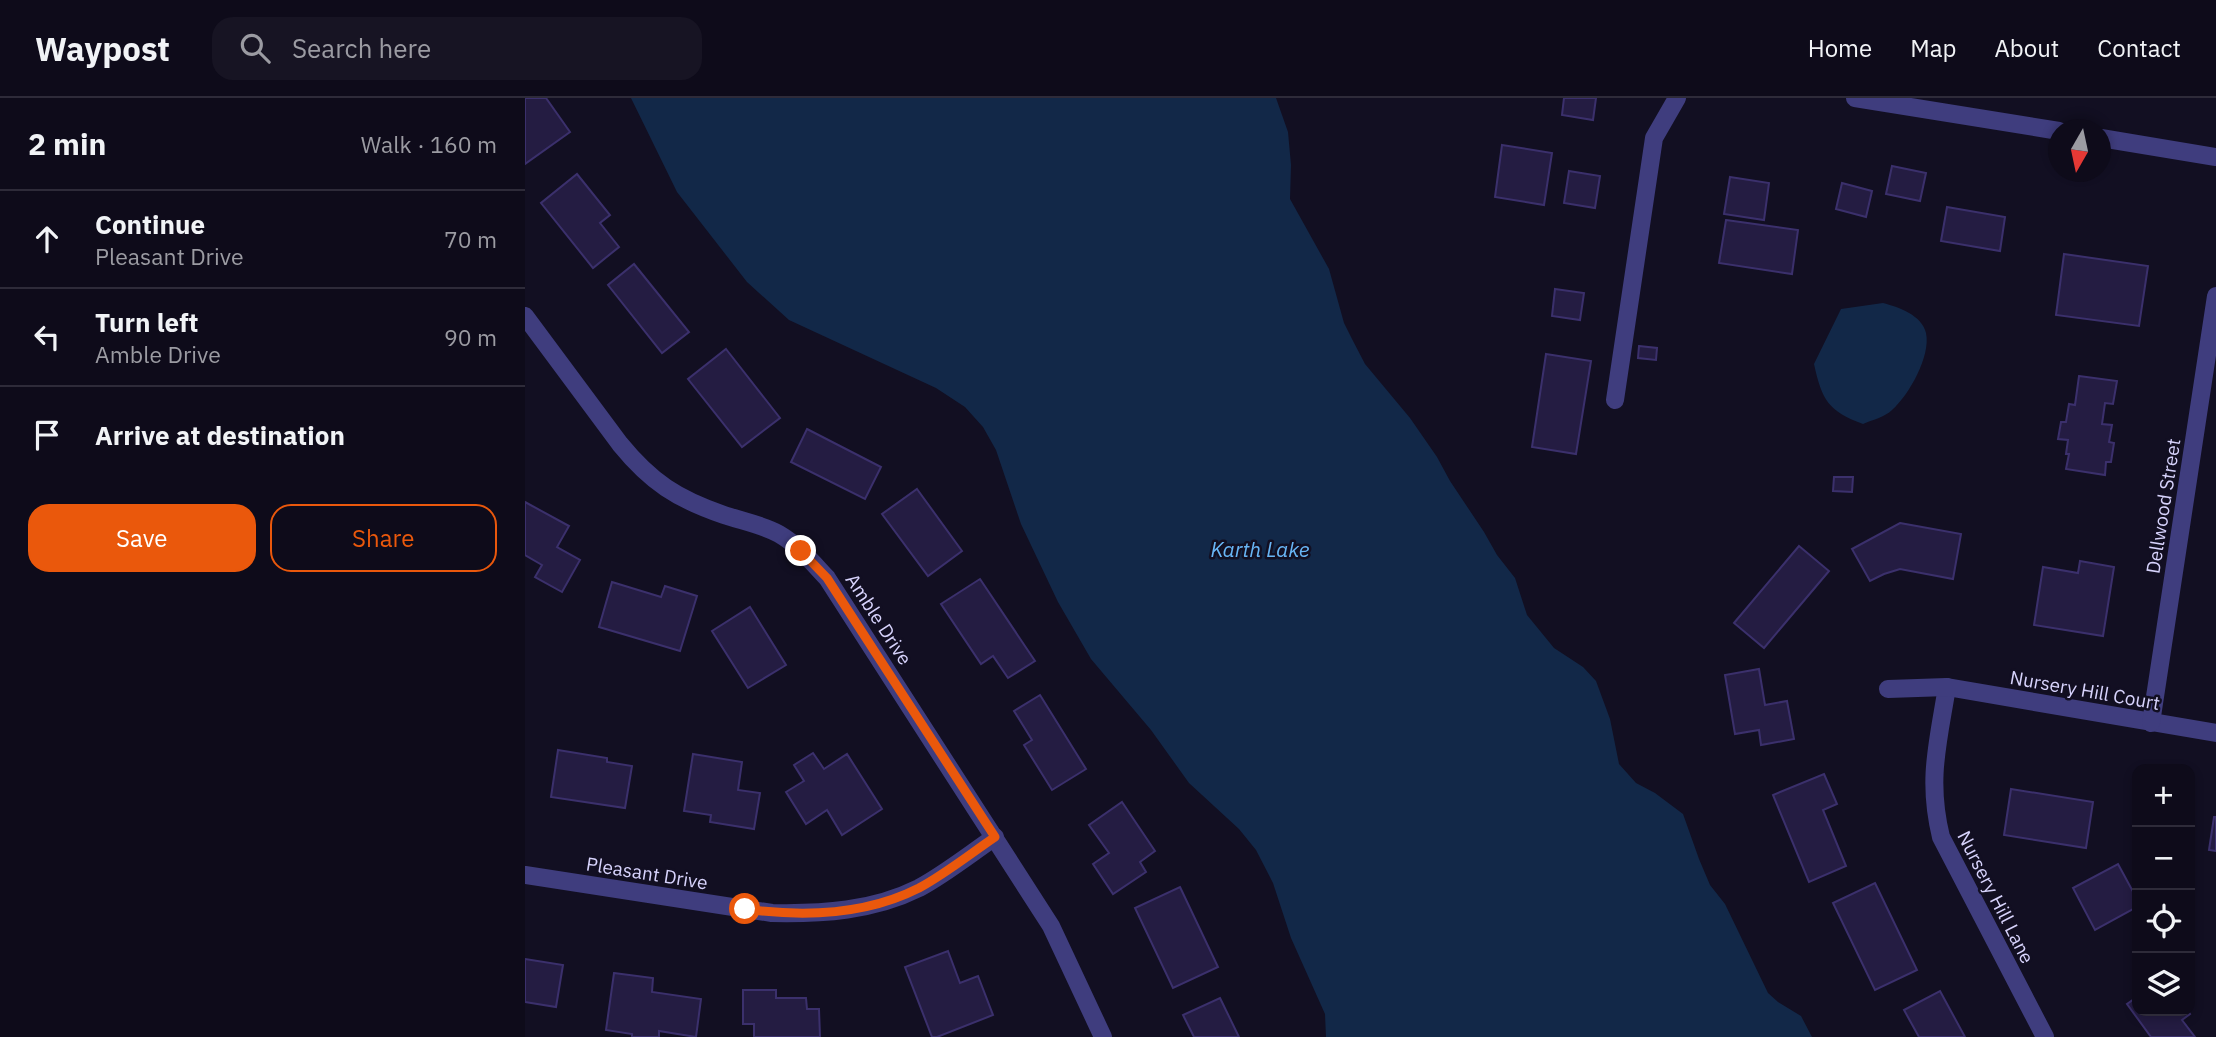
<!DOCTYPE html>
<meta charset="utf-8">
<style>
:root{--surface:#0e0b1a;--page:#171423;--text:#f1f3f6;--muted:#9b9ba2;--line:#2e2b39;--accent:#ea580c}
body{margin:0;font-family:"IBM Plex Sans",sans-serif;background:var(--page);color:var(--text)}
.controls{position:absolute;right:21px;bottom:21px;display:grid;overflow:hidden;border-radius:14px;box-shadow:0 4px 10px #0003}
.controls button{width:63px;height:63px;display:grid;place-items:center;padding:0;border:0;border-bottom:2px solid var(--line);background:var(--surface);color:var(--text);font:35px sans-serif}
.compass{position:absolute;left:1523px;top:21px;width:63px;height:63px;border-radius:50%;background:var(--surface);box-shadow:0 4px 10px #0003;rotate:189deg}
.stop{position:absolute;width:21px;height:21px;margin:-16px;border:5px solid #ea580c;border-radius:50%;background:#fff}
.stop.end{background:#ea580c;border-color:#fff;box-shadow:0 2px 7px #0008}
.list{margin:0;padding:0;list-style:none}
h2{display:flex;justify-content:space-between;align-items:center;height:91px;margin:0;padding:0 28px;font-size:30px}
h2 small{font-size:23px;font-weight:400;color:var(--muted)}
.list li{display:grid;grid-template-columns:46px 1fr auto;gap:21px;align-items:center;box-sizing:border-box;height:98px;padding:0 28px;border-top:2px solid var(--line)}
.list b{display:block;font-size:26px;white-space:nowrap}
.list p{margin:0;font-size:23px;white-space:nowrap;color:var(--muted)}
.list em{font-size:23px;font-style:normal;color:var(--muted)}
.actions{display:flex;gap:14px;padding:21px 28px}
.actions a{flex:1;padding:16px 0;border:2px solid var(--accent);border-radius:21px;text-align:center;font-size:24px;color:var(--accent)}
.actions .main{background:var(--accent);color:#fff}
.icon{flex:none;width:38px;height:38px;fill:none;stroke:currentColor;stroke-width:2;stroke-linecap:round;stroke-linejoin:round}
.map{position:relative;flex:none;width:1691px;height:939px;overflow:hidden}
header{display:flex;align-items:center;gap:42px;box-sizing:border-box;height:98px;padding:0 35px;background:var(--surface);border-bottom:2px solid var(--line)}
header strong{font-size:33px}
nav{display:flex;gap:38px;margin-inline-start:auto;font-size:24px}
.search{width:490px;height:63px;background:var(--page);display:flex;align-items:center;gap:18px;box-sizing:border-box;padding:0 24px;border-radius:21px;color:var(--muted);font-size:26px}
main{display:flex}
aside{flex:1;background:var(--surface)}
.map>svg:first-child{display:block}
.water{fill:#122848}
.building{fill:#241c42;stroke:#3b306c;stroke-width:2}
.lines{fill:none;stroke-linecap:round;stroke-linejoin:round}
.minor{stroke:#3f3d7e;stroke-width:18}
.route{stroke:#ea580c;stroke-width:9}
.labels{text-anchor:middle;stroke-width:5;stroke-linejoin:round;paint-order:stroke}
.street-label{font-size:19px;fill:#d7d3fc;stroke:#120f22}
.water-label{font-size:21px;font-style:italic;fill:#68b5f5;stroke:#120f22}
</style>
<header>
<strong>Waypost</strong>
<div class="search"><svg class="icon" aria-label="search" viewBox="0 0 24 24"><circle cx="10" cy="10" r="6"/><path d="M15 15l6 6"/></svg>Search here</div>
<nav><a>Home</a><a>Map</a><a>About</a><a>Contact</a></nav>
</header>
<main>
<aside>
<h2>2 min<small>Walk · 160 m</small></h2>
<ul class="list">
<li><svg class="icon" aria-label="ahead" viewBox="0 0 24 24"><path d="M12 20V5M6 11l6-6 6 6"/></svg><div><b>Continue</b><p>Pleasant Drive</p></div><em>70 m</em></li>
<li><svg class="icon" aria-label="left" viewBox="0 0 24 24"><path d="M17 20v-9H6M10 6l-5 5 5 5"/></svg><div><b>Turn left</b><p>Amble Drive</p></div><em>90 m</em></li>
<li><svg class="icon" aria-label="arrive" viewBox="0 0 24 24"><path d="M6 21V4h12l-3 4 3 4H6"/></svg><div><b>Arrive at destination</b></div></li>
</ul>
<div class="actions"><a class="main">Save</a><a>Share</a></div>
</aside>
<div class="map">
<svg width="1691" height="939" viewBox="0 0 1691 939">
<rect width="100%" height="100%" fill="#120f22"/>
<g class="water">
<path d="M106 0H751L763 34 766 67 765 101 804 171 819 225 827 241 840 266 885 320 912 359 925 383 959 434 972 457 990 480 1002 517 1029 550 1058 569 1071 583 1085 621 1094 666 1111 685 1130 695 1158 716 1174 761 1185 787 1200 806 1243 895 1253 904 1276 918 1287 939H801L800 916 766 840 748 785 731 752 714 731 664 685 626 632 566 561 533 504 496 426 471 352 458 329 440 309 411 290 264 222 222 184 152 94Z"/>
<path d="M1358 205C1373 209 1397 217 1401 235 1406 258 1384 297 1367 312 1360 319 1347 322 1338 326 1303 313 1297 302 1289 266L1316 211Z"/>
</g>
<g class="building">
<path d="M0 0H21L45 34 0 66Z"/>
<path d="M1039 0H1071L1068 22 1037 17Z"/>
<path d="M977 47 1027 55 1019 107 970 99Z"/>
<path d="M1367 68 1401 75 1395 103 1361 96Z"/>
<path d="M1044 73 1075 78 1070 110 1039 105Z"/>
<path d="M52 76 85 117 75 125 94 149 68 170 16 105Z"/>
<path d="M1205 79 1244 85 1239 122 1199 116Z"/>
<path d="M1317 85 1347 93 1341 119 1311 111Z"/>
<path d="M1422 109 1480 119 1475 153 1416 143Z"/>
<path d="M1201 122 1273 132 1267 176 1194 165Z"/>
<path d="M1539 156 1623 168 1614 228 1531 217Z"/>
<path d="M109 166 164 234 137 255 83 187Z"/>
<path d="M1030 191 1059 195 1055 222 1027 218Z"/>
<path d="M1114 248 1132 250 1131 262 1113 260Z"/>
<path d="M201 251 255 320 217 349 163 281Z"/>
<path d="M1021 256 1066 263 1051 356 1007 349Z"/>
<path d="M1554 278 1592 283 1588 306 1580 305 1577 326 1587 327 1584 344 1589 345 1586 364H1581L1580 377 1541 371 1544 356H1541L1543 342 1533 341 1536 324H1541L1544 306 1550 307Z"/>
<path d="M282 331 356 369 340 401 266 364Z"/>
<path d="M1309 379H1328L1327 394 1308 393Z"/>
<path d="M392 391 437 453 403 478 357 416Z"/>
<path d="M0 404 44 428 32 449 55 462 37 494 10 479 17 467 0 457Z"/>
<path d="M1375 425 1436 436 1428 481 1375 471 1359 476 1345 483 1327 451Z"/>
<path d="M1274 448 1304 473 1239 550 1209 525Z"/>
<path d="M1555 463 1589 469 1578 538 1509 527 1518 469 1553 475Z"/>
<path d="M455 481 510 563 483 580 468 558 456 566 416 506Z"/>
<path d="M87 484 136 499 140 488 172 498 155 553 74 529Z"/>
<path d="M225 509 261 567 223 590 187 533Z"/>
<path d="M1234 571 1240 607 1262 603 1269 641 1236 647 1234 632 1210 636 1200 577Z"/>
<path d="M515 597 561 671 527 692 499 647 507 642 489 613Z"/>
<path d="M33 652 82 660V664L107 668 100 710 26 699Z"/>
<path d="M288 655 299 671 322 656 357 711 317 737 302 712 281 726 261 694 279 683 269 667Z"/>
<path d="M168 656 217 664 213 692 235 695 229 731 185 724 186 717 159 713Z"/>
<path d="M1299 676 1312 706 1298 712 1321 768 1284 784 1248 697Z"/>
<path d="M1486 691 1568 704 1561 750 1479 737Z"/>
<path d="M597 704 630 753 615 764 621 774 588 796 568 766 584 755 564 727Z"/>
<path d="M1689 719H1691V753L1684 752Z"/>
<path d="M1593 766 1612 801V809L1570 832 1548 790Z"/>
<path d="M1350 785 1392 872 1350 892 1308 805Z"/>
<path d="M655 789 693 869 648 890 610 810Z"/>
<path d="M423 853 435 885 453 878 468 917 412 939H407L380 869Z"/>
<path d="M0 861 38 867 31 909 0 904Z"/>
<path d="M89 875 128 880 127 894 176 901 171 939 134 933V939H107V936L81 932Z"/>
<path d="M218 892H251V900H281L282 911H294L295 939H229V926H218Z"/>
<path d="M1415 893 1440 939H1394L1379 912Z"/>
<path d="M1612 899V913H1663L1665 916 1657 922 1670 939H1626L1602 906Z"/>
<path d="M695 900 714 939H669L658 917Z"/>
</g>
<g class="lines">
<g class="minor">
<path d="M1330 0 1534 33"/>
<path d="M1576 40 1691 59"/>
<path d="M0 218 95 346C126 384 152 401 199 417 217 423 238 427 254 436 273 447 287 464 302 480L526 828 578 939"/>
<path d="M1090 302 1129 40 1152 0"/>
<path d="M1422 589C1413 645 1402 682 1416 739L1520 939"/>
<path d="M1363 591 1422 589 1691 635"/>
<path d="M1626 625 1691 198"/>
<path d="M0 777 247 815C297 816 348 813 394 790 420 776 445 756 470 739"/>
</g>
</g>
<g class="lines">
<path class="route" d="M220 811C278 819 341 817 394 790 420 776 445 756 470 739L302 480 276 453"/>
</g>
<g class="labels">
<g class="street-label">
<text transform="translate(1638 408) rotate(-81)" y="7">Dellwood Street</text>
<text transform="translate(354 521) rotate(57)" y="7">Amble Drive</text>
<text transform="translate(1560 592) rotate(10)" y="7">Nursery Hill Court</text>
<text transform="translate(122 775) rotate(9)" y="7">Pleasant Drive</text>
<text transform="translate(1471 799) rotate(63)" y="7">Nursery Hill Lane</text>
</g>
<g class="water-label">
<text x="735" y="459">Karth Lake</text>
</g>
</g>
</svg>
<div class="controls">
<button>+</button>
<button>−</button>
<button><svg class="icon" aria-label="locate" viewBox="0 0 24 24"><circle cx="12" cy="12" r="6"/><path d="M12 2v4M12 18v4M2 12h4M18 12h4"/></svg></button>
<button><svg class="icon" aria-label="layers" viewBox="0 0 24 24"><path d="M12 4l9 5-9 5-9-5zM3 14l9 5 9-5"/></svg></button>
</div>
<svg class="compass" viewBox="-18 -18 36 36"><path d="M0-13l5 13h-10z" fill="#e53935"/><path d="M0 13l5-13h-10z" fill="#9b9ba2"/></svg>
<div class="stop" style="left:220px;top:811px"></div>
<div class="stop end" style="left:276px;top:453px"></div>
</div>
</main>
